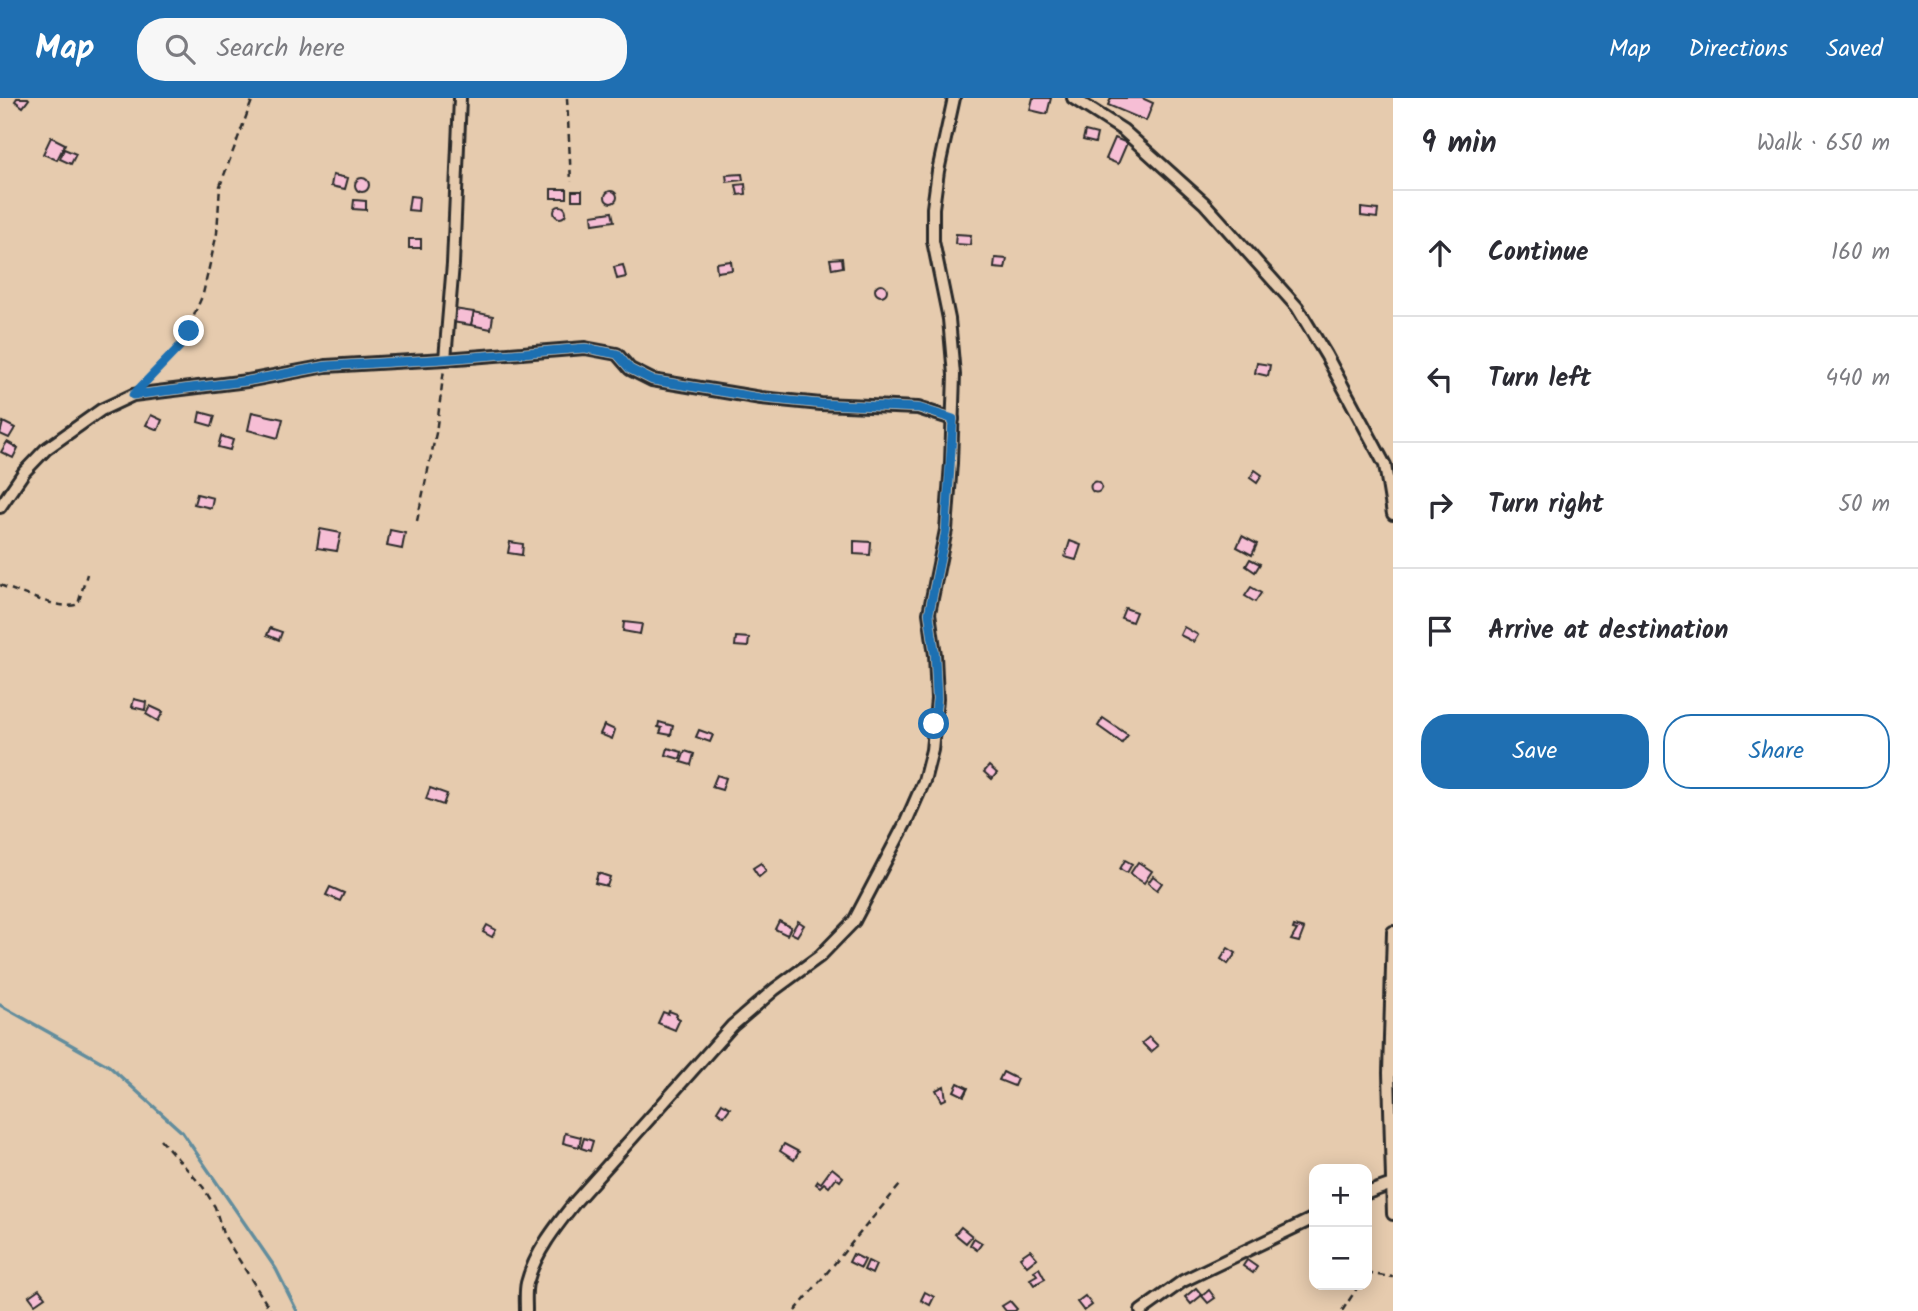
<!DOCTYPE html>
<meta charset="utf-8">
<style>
:root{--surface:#fff;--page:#f7f7f7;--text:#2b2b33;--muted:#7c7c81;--line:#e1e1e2;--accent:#1f6fb2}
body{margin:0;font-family:Kalam,sans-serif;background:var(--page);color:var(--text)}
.controls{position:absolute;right:21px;bottom:21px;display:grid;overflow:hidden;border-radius:14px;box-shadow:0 4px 18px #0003}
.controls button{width:63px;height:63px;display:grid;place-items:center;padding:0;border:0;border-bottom:2px solid var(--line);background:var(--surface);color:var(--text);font:35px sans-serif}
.stop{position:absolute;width:21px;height:21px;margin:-16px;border:5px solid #1f6fb2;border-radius:50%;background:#fff}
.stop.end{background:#1f6fb2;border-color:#fff;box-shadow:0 2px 7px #0008}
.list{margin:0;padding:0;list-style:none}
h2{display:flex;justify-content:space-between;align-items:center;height:91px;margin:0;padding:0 28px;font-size:30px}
h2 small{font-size:23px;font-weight:400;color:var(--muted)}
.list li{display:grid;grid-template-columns:46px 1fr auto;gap:21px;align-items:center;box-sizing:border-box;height:126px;padding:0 28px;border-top:2px solid var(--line)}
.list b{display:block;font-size:26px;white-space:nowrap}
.list em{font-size:23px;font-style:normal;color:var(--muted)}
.actions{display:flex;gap:14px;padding:21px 28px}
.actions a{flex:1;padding:16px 0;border:2px solid var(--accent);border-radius:28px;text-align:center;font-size:24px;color:var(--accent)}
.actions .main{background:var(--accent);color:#fff}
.icon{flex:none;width:38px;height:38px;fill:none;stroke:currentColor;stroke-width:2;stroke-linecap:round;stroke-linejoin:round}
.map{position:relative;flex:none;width:1393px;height:1213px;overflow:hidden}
header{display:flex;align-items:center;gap:42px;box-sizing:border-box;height:98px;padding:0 35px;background:var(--accent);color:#fff}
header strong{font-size:33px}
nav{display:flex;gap:38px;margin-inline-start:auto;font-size:24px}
.search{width:490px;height:63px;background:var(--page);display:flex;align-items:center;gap:18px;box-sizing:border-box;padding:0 24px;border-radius:28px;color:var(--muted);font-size:26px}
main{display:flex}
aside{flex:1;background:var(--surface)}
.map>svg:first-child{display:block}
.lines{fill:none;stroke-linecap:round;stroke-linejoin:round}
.stream{stroke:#628d9d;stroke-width:3.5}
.building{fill:#f6bed5;stroke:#2b2b2b;stroke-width:2}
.minor-casing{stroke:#2b2b2b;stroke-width:16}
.path{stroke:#2b2b2b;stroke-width:2.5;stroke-dasharray:7 5;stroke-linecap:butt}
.minor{stroke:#e6cbae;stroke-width:10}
.route{stroke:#1f6fb2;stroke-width:9}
</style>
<header>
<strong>Map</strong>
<div class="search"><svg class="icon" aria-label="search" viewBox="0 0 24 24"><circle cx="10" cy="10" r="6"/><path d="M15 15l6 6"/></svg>Search here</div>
<nav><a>Map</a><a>Directions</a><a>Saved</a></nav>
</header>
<main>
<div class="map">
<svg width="1393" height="1213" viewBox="0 0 1393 1213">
<rect width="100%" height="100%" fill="#e6cbae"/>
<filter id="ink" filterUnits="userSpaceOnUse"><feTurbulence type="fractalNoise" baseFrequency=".0143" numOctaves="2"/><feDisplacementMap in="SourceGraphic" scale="14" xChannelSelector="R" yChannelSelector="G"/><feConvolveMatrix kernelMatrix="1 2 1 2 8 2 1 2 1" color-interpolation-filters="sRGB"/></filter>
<g filter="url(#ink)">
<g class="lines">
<path class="stream" d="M0 907 109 968 182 1034 276 1171 297 1213"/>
</g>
<g class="building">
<path d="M17 0H28L29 1 23 9 15 3Z"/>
<path d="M1033 0H1051L1047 16 1030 12Z"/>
<path d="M1111 0H1142L1153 5 1146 23 1108 7Z"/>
<path d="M1085 33 1097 36 1095 45 1083 42Z"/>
<path d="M51 39 65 46 57 62 43 56Z"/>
<path d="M1115 40 1127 45 1118 66 1106 61Z"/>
<path d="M64 51 76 56 71 66 60 61Z"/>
<path d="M742 76 743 82 727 84 726 77Z"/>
<path d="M333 77 348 80 345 91 331 88Z"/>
<circle cx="362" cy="87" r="7"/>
<path d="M745 86 746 96 738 97 736 87Z"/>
<rect x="551" y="91" width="16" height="9"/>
<circle cx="611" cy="99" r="6"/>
<rect x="572" y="93" width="10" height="9"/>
<path d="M410 98 419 99 418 113 408 112Z"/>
<path d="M354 102 366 103V112L353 111Z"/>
<circle cx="560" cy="114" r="6"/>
<path d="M1361 110 1378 112 1377 120 1361 118Z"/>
<path d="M612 114 614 123 593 126 592 117Z"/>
<path d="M956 136 971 137 970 147 955 146Z"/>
<rect x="409" y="141" width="12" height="9"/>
<path d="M842 160 843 169 832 171 830 161Z"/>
<path d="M995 160 1007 161 1005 171 994 170Z"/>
<path d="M731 163 732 172 717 174 716 165Z"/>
<path d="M623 167 626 179 617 181 614 169Z"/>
<circle cx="881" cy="192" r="6"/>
<path d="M454 211 474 214 471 227 452 224Z"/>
<path d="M474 214 493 218 491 231 471 227Z"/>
<path d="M1257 265 1270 267 1268 278 1255 275Z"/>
<path d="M200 314 215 318 212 328 198 324Z"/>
<path d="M252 314 283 321 278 340 248 332Z"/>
<path d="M151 317 162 322 158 332 146 327Z"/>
<path d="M3 324 15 330 9 340 0 336Z"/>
<path d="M221 338 233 342 230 352 218 349Z"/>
<path d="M7 344 18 350 13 360 1 354Z"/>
<path d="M1255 372 1262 377 1257 385 1250 380Z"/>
<circle cx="1096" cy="389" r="5.5"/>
<path d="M197 396 213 400 211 410 194 406Z"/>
<path d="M320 431 341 435 337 453 317 450Z"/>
<path d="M390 432 405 435 402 451 387 448Z"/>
<path d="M1242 438 1257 446 1252 457 1237 449Z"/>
<path d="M854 443 871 444 870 457 854 456Z"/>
<path d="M1070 443 1081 447 1076 462 1065 459Z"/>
<path d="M510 444 523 446 522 457 508 455Z"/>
<path d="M1250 461 1260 466 1255 474 1246 468Z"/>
<path d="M1251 489 1261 495 1255 504 1245 498Z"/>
<path d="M1125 510 1136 514 1132 524 1121 520Z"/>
<path d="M624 524 642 526 640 536 623 533Z"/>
<path d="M1184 529 1198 537 1194 544 1180 537Z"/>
<path d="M270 530 282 534 279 542 267 537Z"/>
<path d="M736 539 749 540 748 549 735 548Z"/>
<path d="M134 601 146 604 145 612 132 609Z"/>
<path d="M150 608 163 614 158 623 146 616Z"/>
<path d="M1103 620 1128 637 1122 645 1098 628Z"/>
<path d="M659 624 673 628 671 637 660 635 662 630 658 629Z"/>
<path d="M604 627 615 632 612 641 600 636Z"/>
<path d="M699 632 713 637 710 644 696 639Z"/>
<path d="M668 650 682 654 680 661 666 657Z"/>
<path d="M685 653 694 656 691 667 681 664Z"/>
<path d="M989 668 997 675 992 681 984 674Z"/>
<path d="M717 677 726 680 722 692 712 689Z"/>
<path d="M430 690 447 696 443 707 426 701Z"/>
<path d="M1125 762 1132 766 1127 775 1120 771Z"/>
<path d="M1138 764 1152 773 1144 785 1130 776Z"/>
<path d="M761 765 766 773 759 779 753 770Z"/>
<path d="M598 775 610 779 607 788 595 785Z"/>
<path d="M1153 778 1162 785 1157 792 1148 785Z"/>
<path d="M330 789 344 795 340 803 326 797Z"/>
<path d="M779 823 791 829 787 837 775 831Z"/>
<path d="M798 823 804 827 797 838 791 835Z"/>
<path d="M487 827 496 832 492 839 483 834Z"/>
<path d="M1294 828 1304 831 1299 844 1291 842 1297 832 1293 831Z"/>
<path d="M1228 850 1236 855 1228 866 1221 861Z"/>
<path d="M669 913 677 916 676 919 680 921 675 932 658 925 663 914 668 916Z"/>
<path d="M1149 939 1158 948 1151 954 1142 945Z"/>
<path d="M1003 974 1017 981 1014 988 999 982Z"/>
<path d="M958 985 968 990 964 998 954 993Z"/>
<path d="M944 988 946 1001 942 1003 936 992Z"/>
<path d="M722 1005 730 1010 724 1018 717 1013Z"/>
<path d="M565 1035 581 1039 579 1049 563 1045Z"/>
<path d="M584 1040 593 1043 590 1053 581 1050Z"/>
<path d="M784 1046 799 1054 794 1062 780 1053Z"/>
<path d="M832 1070 843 1079 840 1083 836 1080 829 1089 824 1085 820 1089 816 1086 818 1083 821 1085Z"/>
<path d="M961 1129 972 1138 966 1145 955 1136Z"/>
<path d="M974 1140 982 1145 977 1152 970 1147Z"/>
<path d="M1030 1152 1037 1160 1027 1168 1020 1159Z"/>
<path d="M853 1156 865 1162 861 1170 849 1164Z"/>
<path d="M1247 1162 1257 1169 1253 1175 1243 1168Z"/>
<path d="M868 1163 876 1167 872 1176 864 1172Z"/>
<path d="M1039 1170 1045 1181 1034 1187 1030 1181 1037 1177 1034 1173Z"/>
<path d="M1196 1190 1202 1197 1191 1206 1185 1199Z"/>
<path d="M39 1191 45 1199 35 1206 29 1198Z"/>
<path d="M1209 1192 1215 1200 1208 1205 1202 1198Z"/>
<path d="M925 1194 934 1199 930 1207 921 1202Z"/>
<path d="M1085 1198 1092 1207 1084 1213 1077 1204Z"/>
<path d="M1010 1203 1017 1211 1015 1213H1006L1002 1208Z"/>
</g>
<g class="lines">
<defs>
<g id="minor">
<path d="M1073 0 1123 32 1204 105 1297 209 1326 257 1385 367 1393 416"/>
<path d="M445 261 453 166 460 0"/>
<path d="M0 409 24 374 46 351 101 312 133 297 247 283 326 268 445 261 585 250 617 256 630 271 652 282 761 300 821 306 918 310 953 321"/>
<path d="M1393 834 1389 975 1393 1116"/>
<path d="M1367 1095 1392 1086"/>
<path d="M526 1213C526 1204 525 1193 527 1185 535 1154 557 1127 576 1103L732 928 775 891 820 858 854 823 906 724 924 683 932 652 937 601 935 557 929 515 946 432 951 365 954 277 949 221 933 143V110L938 73 954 0"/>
<path d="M1141 1213 1183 1183 1314 1120"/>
</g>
</defs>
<use href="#minor" class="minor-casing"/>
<g class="path">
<path d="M567 0 571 84"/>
<path d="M145 284 182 246 203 196 217 135 220 88 253 0"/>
<path d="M417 423 436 335 444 271"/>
<path d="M0 487C16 493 64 514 78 506L87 476"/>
<path d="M160 1041 203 1089 215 1109 223 1136 271 1213"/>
<path d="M1367 1179 1371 1176 1393 1179"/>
<path d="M795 1213 900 1087"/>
<path d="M1342 1213 1359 1187"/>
</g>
<use href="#minor" class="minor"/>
</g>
</g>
<g class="lines" filter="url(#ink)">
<path class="route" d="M189 233 182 246 133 297 247 283 326 268 445 261 585 250 617 256 630 271 652 282 761 300 821 306 919 310 953 321 946 432 929 515 935 557 937 601 934 626"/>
</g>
</svg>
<div class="controls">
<button>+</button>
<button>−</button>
</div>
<div class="stop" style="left:934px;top:626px"></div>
<div class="stop end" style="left:189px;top:233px"></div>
</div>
<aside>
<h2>9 min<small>Walk · 650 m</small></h2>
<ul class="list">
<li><svg class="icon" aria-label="ahead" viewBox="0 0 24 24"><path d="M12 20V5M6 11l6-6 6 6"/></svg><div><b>Continue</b></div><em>160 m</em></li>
<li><svg class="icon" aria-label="left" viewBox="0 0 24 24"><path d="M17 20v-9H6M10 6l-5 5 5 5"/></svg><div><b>Turn left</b></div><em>440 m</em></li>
<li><svg class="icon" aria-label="right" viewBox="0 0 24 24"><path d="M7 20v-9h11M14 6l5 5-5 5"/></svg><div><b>Turn right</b></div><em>50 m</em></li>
<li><svg class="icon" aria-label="arrive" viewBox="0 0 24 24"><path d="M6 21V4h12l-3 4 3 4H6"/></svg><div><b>Arrive at destination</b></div></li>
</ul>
<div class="actions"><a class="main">Save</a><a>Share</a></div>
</aside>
</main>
